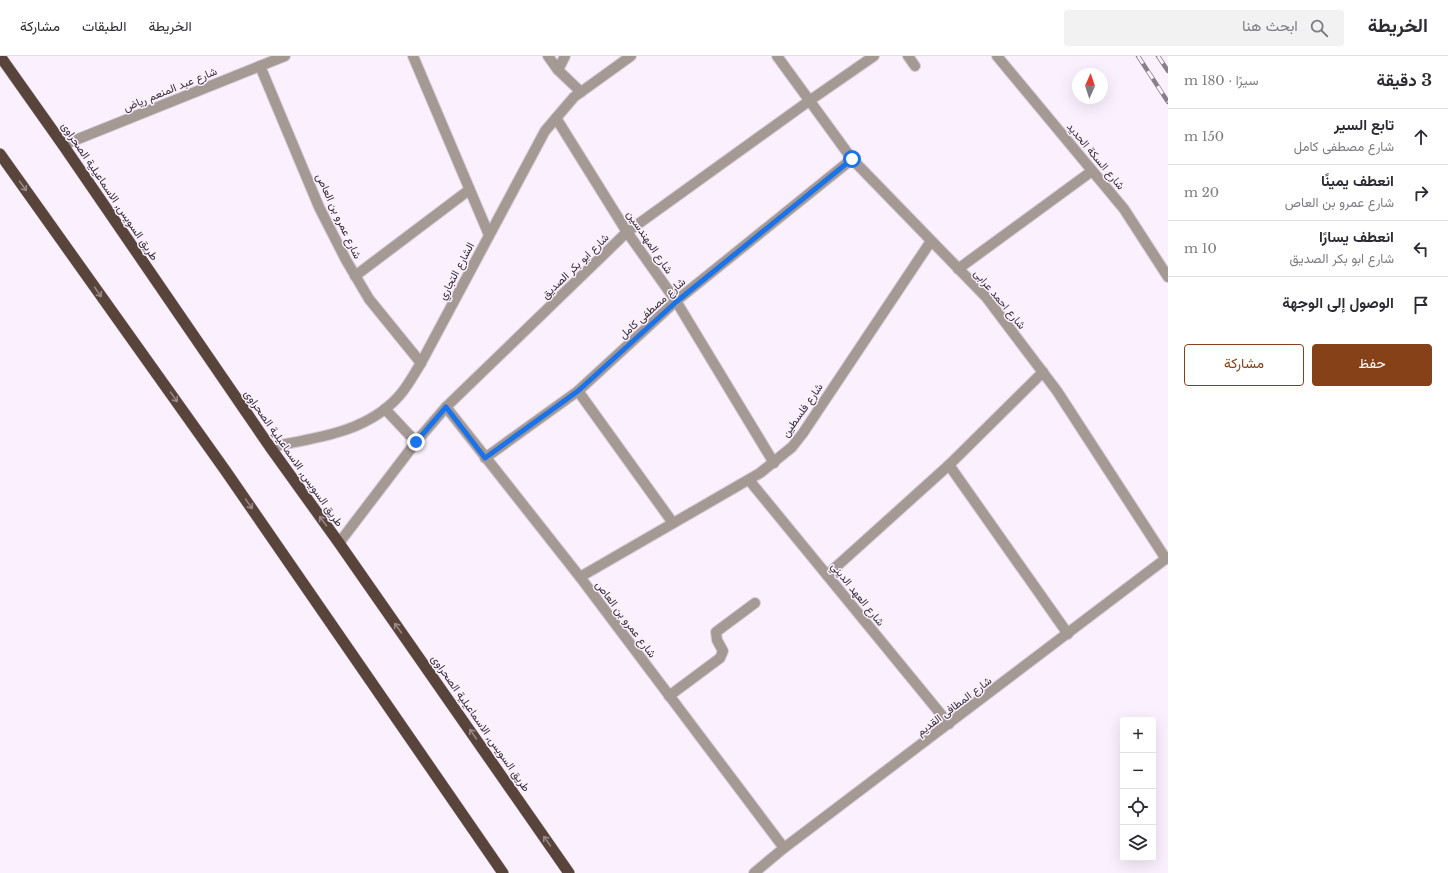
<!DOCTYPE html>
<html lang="ar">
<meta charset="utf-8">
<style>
:root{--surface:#fff;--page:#f2f2f3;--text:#2b2b33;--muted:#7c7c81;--line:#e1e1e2;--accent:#864119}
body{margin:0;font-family:"Libre Baskerville",Vazirmatn,serif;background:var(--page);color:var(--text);direction:rtl}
.controls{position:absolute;right:12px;bottom:12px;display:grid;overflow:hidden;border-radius:4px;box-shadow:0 4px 16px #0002}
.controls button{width:36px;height:36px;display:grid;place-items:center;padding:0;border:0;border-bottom:1px solid var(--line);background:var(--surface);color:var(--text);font:20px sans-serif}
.compass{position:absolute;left:1072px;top:12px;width:36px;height:36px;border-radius:50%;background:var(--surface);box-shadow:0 4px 16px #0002;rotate:3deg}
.stop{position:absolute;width:12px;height:12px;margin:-9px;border:3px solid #1a73e8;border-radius:50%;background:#fff}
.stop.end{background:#1a73e8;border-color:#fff;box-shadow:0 1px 4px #0008}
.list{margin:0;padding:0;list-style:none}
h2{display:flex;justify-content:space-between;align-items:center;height:52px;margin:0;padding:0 16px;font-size:17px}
h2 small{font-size:13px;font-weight:400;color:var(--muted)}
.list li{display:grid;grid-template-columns:26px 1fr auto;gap:12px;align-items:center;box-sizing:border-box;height:56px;padding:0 16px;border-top:1px solid var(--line)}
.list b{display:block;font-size:15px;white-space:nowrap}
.list p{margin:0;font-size:13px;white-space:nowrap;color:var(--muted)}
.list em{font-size:13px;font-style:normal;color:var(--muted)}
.actions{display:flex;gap:8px;padding:12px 16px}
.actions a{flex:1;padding:9px 0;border:1px solid var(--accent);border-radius:4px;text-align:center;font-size:14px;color:var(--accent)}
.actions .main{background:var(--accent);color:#fff}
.icon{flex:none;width:22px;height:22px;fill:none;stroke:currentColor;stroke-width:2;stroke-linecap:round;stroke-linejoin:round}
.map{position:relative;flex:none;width:1168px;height:817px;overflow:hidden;direction:ltr}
header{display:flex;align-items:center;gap:24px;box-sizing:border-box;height:56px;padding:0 20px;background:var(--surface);border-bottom:1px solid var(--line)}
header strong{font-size:19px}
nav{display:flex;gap:22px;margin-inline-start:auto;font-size:14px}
.search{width:280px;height:36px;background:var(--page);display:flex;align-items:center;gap:10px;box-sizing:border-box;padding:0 14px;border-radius:4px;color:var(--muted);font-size:15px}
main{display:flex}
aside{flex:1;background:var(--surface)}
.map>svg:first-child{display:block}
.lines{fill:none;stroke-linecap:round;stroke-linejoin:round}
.service-casing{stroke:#d7cdd9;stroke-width:12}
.minor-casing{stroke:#d7cdd9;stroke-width:12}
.trunk-casing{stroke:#d7cdd9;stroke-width:12}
.service{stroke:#a59994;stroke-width:10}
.minor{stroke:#a59994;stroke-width:10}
.trunk{stroke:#58443b;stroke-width:11}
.rail-casing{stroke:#877f89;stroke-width:4.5}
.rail{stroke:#fbf0fd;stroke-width:3;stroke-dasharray:9;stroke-linecap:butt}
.oneway{stroke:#998989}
.route{stroke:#1a73e8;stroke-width:5}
.labels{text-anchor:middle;stroke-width:3;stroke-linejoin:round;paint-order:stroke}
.street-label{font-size:11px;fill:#322c34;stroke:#fbf0fd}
</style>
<header>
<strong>الخريطة</strong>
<div class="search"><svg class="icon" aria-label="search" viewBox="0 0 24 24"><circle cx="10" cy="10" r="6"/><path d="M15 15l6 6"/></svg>ابحث هنا</div>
<nav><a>الخريطة</a><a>الطبقات</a><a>مشاركة</a></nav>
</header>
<main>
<aside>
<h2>3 دقيقة<small>سيرًا · 180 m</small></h2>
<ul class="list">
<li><svg class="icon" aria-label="ahead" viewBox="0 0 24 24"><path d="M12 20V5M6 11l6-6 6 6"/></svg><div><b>تابع السير</b><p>شارع مصطفى كامل</p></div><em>150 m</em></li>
<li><svg class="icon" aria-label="right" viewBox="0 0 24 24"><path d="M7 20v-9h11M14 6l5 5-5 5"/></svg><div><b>انعطف يمينًا</b><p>شارع عمرو بن العاص</p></div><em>20 m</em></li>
<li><svg class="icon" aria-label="left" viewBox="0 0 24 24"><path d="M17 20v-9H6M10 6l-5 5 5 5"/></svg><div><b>انعطف يسارًا</b><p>شارع ابو بكر الصديق</p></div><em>10 m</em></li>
<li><svg class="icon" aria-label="arrive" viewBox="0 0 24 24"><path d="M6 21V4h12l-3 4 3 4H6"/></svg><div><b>الوصول إلى الوجهة</b></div></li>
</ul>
<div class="actions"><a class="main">حفظ</a><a>مشاركة</a></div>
</aside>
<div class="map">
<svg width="1168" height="817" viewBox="0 0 1168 817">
<rect width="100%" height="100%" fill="#fbf0fd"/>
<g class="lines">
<defs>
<g id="service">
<path d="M908 0 915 10"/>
<path d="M669 640 720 602 723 595 717 584 716 576 755 547"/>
</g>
<g id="minor">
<path d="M413 0 489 179"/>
<path d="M548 0 558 14 581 36"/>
<path d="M777 0 852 103 986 241 1057 335 1166 503"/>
<path d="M997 0 1124 153 1168 221"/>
<path d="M260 10 319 151 346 204 369 243 421 307"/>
<path d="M558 14 565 0"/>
<path d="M556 62 627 176 676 245 774 407"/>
<path d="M63 89 285 0"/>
<path d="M958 213 1092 115"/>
<path d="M355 220 469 134"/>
<path d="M578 335 673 467"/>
<path d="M446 351 580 521 784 792"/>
<path d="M385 353 416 386"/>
<path d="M270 391C315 382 366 377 399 340 408 330 414 318 421 307L545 75 574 41 631 0"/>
<path d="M485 402 578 335 676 245 852 103"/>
<path d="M949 409 1068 578"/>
<path d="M749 424 949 668"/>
<path d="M339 487 416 386 446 351 627 176 809 45 874 0"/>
<path d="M827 519 949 409 1043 316"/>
<path d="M580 521 760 417 792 391 803 377 931 185"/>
<path d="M754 817 784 792 1168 501"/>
</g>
<g id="trunk">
<path d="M0 0 63 89 270 391 339 487 569 817"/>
<path d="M0 98 225 414 503 817"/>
</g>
</defs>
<use href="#service" class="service-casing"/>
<use href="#minor" class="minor-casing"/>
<use href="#trunk" class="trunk-casing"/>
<use href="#service" class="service"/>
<use href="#minor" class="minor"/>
<use href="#trunk" class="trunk"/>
<defs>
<g id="rail">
<path d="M1138 0 1168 46"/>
<path d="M1158 0 1168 15"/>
</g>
</defs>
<use href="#rail" class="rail-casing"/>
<use href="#rail" class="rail"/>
</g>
<defs><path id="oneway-shaft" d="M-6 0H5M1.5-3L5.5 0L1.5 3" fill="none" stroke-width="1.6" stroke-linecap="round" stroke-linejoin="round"/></defs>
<g class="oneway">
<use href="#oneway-shaft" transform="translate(23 130) rotate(54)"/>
<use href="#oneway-shaft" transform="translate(98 236) rotate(55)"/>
<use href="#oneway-shaft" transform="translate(174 341) rotate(55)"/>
<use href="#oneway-shaft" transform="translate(249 448) rotate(55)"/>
<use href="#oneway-shaft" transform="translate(323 465) rotate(-126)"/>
<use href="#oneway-shaft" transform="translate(398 572) rotate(-125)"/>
<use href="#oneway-shaft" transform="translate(473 678) rotate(-125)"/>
<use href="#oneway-shaft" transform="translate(547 785) rotate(-125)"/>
</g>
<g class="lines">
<path class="route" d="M416 386 446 351 485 402 578 335 676 246 852 103"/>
</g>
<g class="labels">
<g class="street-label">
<text transform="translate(170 33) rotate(-22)" y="4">شارع عبد المنعم رياض</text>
<text transform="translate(1096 100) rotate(50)" y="4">شارع السكة الحديد</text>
<text transform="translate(110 135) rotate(56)" y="4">طريق السويس, الاسماعيلية الصحراوى</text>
<text transform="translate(339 160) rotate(65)" y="4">شارع عمرو بن العاص</text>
<text transform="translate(650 186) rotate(56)" y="4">شارع المهندسين</text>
<text transform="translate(575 210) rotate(-44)" y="4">شارع ابو بكر الصديق</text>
<text transform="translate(456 215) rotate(-62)" y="4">الشارع التجاري</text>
<text transform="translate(1000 243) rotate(50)" y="4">شارع احمد عرابى</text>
<text transform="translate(652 252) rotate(-42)" y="4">شارع مصطفى كامل</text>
<text transform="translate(802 354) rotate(-55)" y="4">شارع فلسطين</text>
<text transform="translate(294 402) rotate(55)" y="4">طريق السويس, الاسماعيلية الصحراوى</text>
<text transform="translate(858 538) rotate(51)" y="4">شارع العهد الديني</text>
<text transform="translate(626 563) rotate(53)" y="4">شارع عمرو بن العاص</text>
<text transform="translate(954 650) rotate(-37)" y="4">شارع المطافى القديم</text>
<text transform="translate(481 667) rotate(55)" y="4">طريق السويس, الاسماعيلية الصحراوى</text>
</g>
</g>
</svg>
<div class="controls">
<button>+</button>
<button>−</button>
<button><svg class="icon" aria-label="locate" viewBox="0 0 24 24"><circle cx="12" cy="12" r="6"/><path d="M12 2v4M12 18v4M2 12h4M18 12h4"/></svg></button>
<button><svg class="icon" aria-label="layers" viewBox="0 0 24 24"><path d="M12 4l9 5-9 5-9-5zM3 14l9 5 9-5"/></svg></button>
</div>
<svg class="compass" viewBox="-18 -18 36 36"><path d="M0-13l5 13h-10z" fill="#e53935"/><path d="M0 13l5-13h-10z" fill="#7c7c81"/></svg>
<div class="stop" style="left:852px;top:103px"></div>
<div class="stop end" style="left:416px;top:386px"></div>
</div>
</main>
